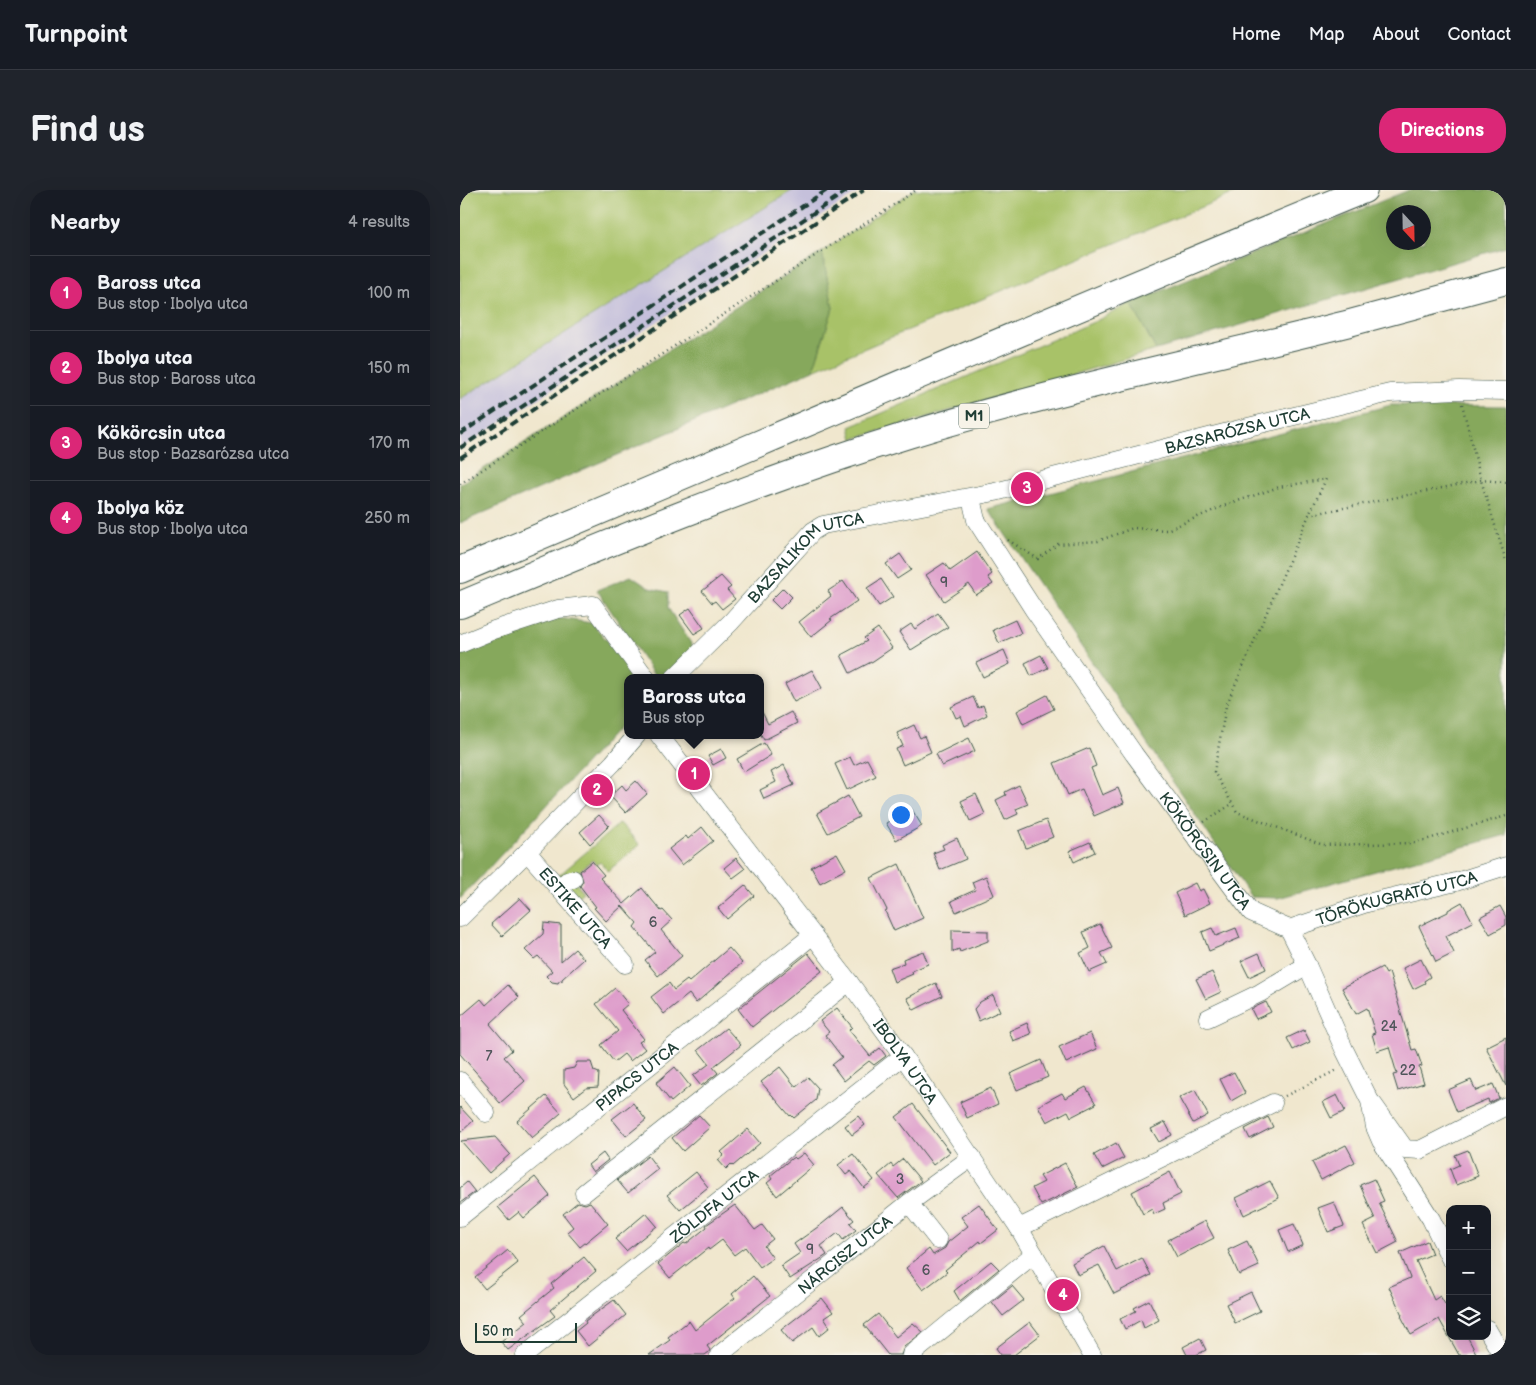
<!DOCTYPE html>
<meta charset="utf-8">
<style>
:root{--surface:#171b24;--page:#20242c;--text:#f1f3f6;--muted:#9ea1a6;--line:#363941;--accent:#db2777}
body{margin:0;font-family:"Balsamiq Sans",sans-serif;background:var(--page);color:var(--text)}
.controls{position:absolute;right:15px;bottom:15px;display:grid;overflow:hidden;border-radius:10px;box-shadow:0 5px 20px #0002}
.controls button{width:45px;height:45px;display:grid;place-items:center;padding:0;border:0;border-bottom:1px solid var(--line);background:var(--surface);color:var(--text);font:25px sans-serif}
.compass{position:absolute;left:926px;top:15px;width:45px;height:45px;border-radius:50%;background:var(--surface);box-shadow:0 5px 20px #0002;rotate:158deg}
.scale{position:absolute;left:15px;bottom:12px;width:102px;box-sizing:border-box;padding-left:5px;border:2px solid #1f3d34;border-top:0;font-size:14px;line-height:18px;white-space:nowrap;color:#1f3d34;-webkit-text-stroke:4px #f7f3e8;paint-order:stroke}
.you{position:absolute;left:440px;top:624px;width:18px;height:18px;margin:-12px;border:4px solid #fff;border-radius:50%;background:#1a73e8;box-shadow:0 0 0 8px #1a73e833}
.badge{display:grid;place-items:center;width:32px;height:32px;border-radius:50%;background:var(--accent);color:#fff;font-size:16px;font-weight:700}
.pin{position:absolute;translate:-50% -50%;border:2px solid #fff;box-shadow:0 1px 5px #0006}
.popup{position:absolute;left:164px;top:484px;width:140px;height:65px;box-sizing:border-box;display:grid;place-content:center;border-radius:10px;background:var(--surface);filter:drop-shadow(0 1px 4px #0005);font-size:16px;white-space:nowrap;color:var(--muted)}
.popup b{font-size:19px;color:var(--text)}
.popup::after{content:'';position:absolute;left:50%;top:100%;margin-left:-10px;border:10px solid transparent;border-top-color:var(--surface)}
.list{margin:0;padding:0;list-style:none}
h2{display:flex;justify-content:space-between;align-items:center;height:65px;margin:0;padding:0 20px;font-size:21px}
h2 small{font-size:16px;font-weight:400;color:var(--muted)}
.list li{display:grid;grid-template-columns:32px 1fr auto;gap:15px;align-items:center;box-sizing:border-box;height:75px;padding:0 20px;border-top:1px solid var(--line)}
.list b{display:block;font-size:19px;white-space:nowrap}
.list p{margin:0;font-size:16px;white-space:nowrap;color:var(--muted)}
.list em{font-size:16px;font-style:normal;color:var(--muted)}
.icon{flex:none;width:28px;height:28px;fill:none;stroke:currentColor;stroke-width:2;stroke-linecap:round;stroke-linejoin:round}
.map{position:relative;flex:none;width:1046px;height:1165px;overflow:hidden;border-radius:20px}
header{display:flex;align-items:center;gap:30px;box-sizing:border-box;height:70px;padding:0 25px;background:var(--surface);border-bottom:1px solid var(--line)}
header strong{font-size:24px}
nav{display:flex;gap:28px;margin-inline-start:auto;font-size:18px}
.intro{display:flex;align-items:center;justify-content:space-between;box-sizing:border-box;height:120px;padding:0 30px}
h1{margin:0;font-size:35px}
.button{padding:12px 22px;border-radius:20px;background:var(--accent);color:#fff;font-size:18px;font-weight:700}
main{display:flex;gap:30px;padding:0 30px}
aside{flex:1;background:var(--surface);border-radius:20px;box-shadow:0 5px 20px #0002}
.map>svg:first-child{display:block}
.industrial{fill:#c5c0db}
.green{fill:#a8c268;stroke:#64804e}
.forest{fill:#86a85c;stroke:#527248;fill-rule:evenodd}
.building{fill:#de9ccb}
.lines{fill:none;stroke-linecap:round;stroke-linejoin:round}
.minor-casing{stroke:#3e564b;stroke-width:19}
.highway-casing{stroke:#3e564b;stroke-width:28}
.path{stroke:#3e564b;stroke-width:2.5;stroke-dasharray:1 4;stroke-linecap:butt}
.minor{stroke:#fff;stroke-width:18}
.highway{stroke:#fff;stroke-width:26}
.rail{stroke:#1f3d34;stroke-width:4;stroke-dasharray:8 4;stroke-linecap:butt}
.labels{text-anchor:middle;stroke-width:4;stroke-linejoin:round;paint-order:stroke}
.number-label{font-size:14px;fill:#4f555a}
.shield{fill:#f7f3e8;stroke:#60746a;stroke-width:1}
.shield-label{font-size:15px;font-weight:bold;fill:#1f3d34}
.street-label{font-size:16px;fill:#1f3d34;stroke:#f7f3e8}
</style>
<header>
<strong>Turnpoint</strong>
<nav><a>Home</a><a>Map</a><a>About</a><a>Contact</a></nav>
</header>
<div class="intro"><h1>Find us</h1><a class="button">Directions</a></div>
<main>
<aside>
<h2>Nearby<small>4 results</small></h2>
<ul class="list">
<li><span class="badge">1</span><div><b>Baross utca</b><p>Bus stop · Ibolya utca</p></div><em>100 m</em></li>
<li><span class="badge">2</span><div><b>Ibolya utca</b><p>Bus stop · Baross utca</p></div><em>150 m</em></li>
<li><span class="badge">3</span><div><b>Kökörcsin utca</b><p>Bus stop · Bazsarózsa utca</p></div><em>170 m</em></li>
<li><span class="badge">4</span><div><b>Ibolya köz</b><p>Bus stop · Ibolya utca</p></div><em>250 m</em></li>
</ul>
</aside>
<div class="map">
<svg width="1046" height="1165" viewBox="0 0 1046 1165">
<rect width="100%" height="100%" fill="#f7f3e8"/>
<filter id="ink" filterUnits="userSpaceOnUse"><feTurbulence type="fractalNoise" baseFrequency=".02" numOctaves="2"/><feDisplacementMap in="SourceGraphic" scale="10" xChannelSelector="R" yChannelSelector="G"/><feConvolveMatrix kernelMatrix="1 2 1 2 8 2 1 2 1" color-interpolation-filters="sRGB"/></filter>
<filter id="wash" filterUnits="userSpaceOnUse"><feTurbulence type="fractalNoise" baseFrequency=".0096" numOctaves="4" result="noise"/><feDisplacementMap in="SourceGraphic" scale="20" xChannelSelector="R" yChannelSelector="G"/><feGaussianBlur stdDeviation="1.12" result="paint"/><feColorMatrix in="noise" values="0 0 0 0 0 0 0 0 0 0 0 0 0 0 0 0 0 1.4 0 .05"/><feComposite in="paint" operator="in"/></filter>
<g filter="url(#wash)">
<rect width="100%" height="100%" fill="#f0e7ce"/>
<path class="industrial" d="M333 0H402L0 259V209Z"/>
<g class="green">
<path d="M0 0H333L0 209Z"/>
<path d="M454 0H782L353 180 373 118 362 62Z"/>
<path d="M671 113 696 160 393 249 390 237 636 131Z"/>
<path d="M160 633 180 655 148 681 140 672 137 675 132 670 112 688 123 702 115 709 97 687Z"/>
</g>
<g class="forest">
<path d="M949 0H1046V57L696 160 671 113ZM964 22V52H934V22Z"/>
<path d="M362 62 373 118 353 180 0 333V294Z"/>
<path d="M931 215 1046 216V645L818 708 791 707 528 319Z"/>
<path d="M171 386 189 398 208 402V418L234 458 205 488H196L137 400Z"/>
<path d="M92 427 132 433 177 485 179 488H168V528L0 709V463Z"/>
</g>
<g id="blocks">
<g class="building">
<path d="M517 362 532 384 528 387 533 394 516 405 509 394 484 411 466 385 484 373 490 381Z"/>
<path d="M440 364 451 380 437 389 426 374Z"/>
<path d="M261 386 271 397 267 400 275 409 262 419 255 411 252 413 242 401Z"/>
<path d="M421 389 433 407 419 416 407 398Z"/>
<path d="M383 391 397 411 370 429 372 430 351 447 339 432 371 406 368 401Z"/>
<path d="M323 398 332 407 320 419 311 410Z"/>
<path d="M230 418 244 438 234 444 220 425Z"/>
<path d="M478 423 488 437 451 460 439 442 451 434 455 439Z"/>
<path d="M555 430 561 443 539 453 533 440Z"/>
<path d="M418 438 432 458 413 471 390 483 381 465 407 451 404 448Z"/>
<path d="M544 460 550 474 523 487 516 473Z"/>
<path d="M581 465 588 478 571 486 565 473Z"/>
<path d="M352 480 362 498 334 512 325 494Z"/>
<path d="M587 505 594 519 563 534 557 521Z"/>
<path d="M513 507 518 518 523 515 527 525 505 536 501 526 496 528 491 517Z"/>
<path d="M300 518 308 534 331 522 337 533 304 550 300 543Z"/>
<path d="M454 535 460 548 464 546 471 562 443 575 436 559 443 556 437 543Z"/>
<path d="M509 548 515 561 482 576 476 564Z"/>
<path d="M304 553 311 565 284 582 277 569Z"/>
<path d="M629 558 636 576 631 578 642 605 658 598 664 613 634 626 622 599 608 605 594 573Z"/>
<path d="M261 559 266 568 253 575 248 566Z"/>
<path d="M390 567 394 575 407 569 416 586 387 600 375 574Z"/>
<path d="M324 575 334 595 304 609 300 600 316 592 311 582Z"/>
<path d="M176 591 187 604 166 623 150 606 162 595 166 600Z"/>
<path d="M559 595 568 614 556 619 558 624 545 630 536 610 546 605 545 602Z"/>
<path d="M516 604 525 624 510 631 501 611Z"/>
<path d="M388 606 399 627 368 643 357 623Z"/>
<path d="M451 618 462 636 436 650 426 633Z"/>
<path d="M139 625 149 636 130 654 120 642Z"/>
<path d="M586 630 593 647 566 658 559 641Z"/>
<path d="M242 637 253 651 222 675 209 659 226 646 228 649Z"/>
<path d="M497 648 506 669 480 680 473 663 484 659 482 655Z"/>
<path d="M630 652 635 662 614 672 609 661Z"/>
<path d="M377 663 386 679 360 693 351 677Z"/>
<path d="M276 668 285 679 273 688 264 678Z"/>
<path d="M132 671 144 685 140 688 164 714 182 698 201 721 203 720 212 730 201 740 222 766 198 786 185 770 195 762 174 737 177 733 162 716 146 731 134 718 136 717 120 696 123 691 120 681Z"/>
<path d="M439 674 463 728 434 741 425 721 427 720 411 688Z"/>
<path d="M526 686 534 705 496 722 491 711 515 700 512 692Z"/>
<path d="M735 693 739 701 743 699 750 713 725 725 715 703Z"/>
<path d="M285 695 294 706 267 729 258 718Z"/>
<path d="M60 708 71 720 42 746 31 734Z"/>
<path d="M1002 712 1013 732 986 746 994 763 976 772 959 736 988 722V720Z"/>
<path d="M1040 716 1046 727V735L1030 744 1020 727Z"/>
<path d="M84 733 101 735V771L115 759 124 769 102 789V791L100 790 98 793 92 792 86 786 92 781 78 766 74 769 65 760 83 744Z"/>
<path d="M640 734 652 758 641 763 647 774 629 782 620 763 630 758 623 742Z"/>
<path d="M752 738 756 746 776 738 780 748 749 761 742 742Z"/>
<path d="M492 740 528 741V751L500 762 499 759 492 762Z"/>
<path d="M269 758 282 773 236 813 229 804 204 824 191 807 209 793 214 800 227 790 229 792Z"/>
<path d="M463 761 468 774 452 781 453 784 434 792 429 778 444 773 443 769Z"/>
<path d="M348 763 362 781 292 837 278 819Z"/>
<path d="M799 763 806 779 789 787 781 771Z"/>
<path d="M961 769 970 787 964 791 965 793 953 799 943 778Z"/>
<path d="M922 777 926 784 929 782 952 860 956 859 962 876 959 877 964 893 938 901 933 885 937 884 929 857 917 861 912 844 915 843 907 818 896 824 882 798Z"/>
<path d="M752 782 761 802 746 809 736 789Z"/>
<path d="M476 793 482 806 454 820 447 808Z"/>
<path d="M48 795 59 807 30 834 52 860 44 867 65 891 40 913 27 898 29 897 0 864V827L21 809 26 815Z"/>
<path d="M155 798 168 814 161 820 184 849 179 852 185 859 170 871 164 864 154 872 141 855 158 841 136 814Z"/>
<path d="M533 805 540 821 519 831 514 819 520 812Z"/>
<path d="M806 812 811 822 796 829 791 819Z"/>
<path d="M377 818 392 837 389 840 410 866 420 858 426 866 414 875 409 871 384 891 372 875 382 867 365 845 369 842 360 831Z"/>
<path d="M567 833 571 844 553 851 549 841Z"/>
<path d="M266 838 281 855 253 877 258 883 241 896 233 886 249 874 238 860Z"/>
<path d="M844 840 850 852 833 860 827 848Z"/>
<path d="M630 843 637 859 606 873 599 857Z"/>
<path d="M1046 847V896L1026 857Z"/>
<path d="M581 870 588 887 557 900 550 884Z"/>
<path d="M117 872H131L134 881 139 883 138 897 126 898 114 907 104 894V880L114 878Z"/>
<path d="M215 877 230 896 211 912 196 893Z"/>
<path d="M320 877 336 897 348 887 358 898 356 910 334 928 331 925 330 926 301 892Z"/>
<path d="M774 882 785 903 771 911 760 889Z"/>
<path d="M1011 890 1016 901 1033 894 1039 908 1029 913 1028 909 997 922 988 900Z"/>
<path d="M626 897 636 914 611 927 608 921 587 932 578 916 602 903 605 908Z"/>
<path d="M531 898 538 914 507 928 500 912Z"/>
<path d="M735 900 748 925 733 933 719 908Z"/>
<path d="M877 905 885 921 871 928 863 912Z"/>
<path d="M86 906 101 923 72 948 57 931Z"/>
<path d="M173 913 186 930 166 946 152 929Z"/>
<path d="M453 914 490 962 473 975 436 927Z"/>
<path d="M0 917 13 931 0 943Z"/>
<path d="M239 925 250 937 223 961 212 948Z"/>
<path d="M398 926 405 935 392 945 385 936Z"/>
<path d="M808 927 813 937 790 949 785 939Z"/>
<path d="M705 932 712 945 699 952 691 939Z"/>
<path d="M288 939 300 953 273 976 271 974 266 979 258 970 264 965 261 962Z"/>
<path d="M35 947 50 964 29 983 1 951Z"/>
<path d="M656 953 664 968 642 979 634 965Z"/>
<path d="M886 955 895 972 861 990 852 972Z"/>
<path d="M1008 960 1018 986 996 995 990 979 999 975 995 965Z"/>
<path d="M143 963 148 970 133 982 128 975Z"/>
<path d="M344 963 354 975 317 1006 307 993 312 989 310 986 331 969 334 967 336 969Z"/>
<path d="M393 964 414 990 404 998 391 981 386 985 378 975Z"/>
<path d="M188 966 198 979 168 1003 157 990Z"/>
<path d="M443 969 461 991 438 1008 418 985 431 974 433 977Z"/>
<path d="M605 973 618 997 581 1015 572 998 584 992 580 986Z"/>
<path d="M236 982 248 997 220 1020 207 1005Z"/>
<path d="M710 982 721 1004 703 1013 705 1019 694 1024 692 1019 683 1024 672 1002Z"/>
<path d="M75 987 90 1006 64 1028 59 1022 49 1030 38 1017Z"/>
<path d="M914 989 924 1011 919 1013 938 1052 917 1063 903 1035 915 1029 900 995Z"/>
<path d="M810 991 819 1008 784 1025 776 1008Z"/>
<path d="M7 992 15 1002 0 1013V998Z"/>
<path d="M118 1012 125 1014 130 1012 148 1034 120 1057 107 1042 113 1037 103 1024Z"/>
<path d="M874 1012 884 1036 868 1042 858 1018Z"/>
<path d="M519 1014 538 1040 521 1053 520 1051 485 1080 487 1082 463 1100 446 1078 469 1059 473 1065 485 1058 488 1052 508 1036 501 1027Z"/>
<path d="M275 1015 295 1040 302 1035 313 1049 304 1056 313 1068 300 1077 285 1057 274 1065 262 1050 249 1060 248 1058 210 1088 198 1074 224 1053 226 1054 247 1037 246 1035Z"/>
<path d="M383 1017 394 1030 390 1033 396 1040 383 1050 378 1043 361 1056 367 1065 330 1089 321 1076 340 1063 334 1054 362 1034Z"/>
<path d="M186 1023 197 1036 166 1061 155 1049Z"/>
<path d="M745 1031 754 1048 717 1067 708 1050Z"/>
<path d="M834 1034 843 1055 828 1062 819 1040Z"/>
<path d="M787 1051 799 1076 779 1085 768 1060Z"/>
<path d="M967 1051 972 1064 956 1071 974 1110 980 1106 990 1122V1146H1007L1017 1165H999L979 1129 951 1145 941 1126 942 1125 929 1097 950 1088 940 1063Z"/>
<path d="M644 1056 657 1081 682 1068 691 1085 654 1104 639 1075 618 1085 612 1073Z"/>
<path d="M48 1060 58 1073 25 1099 15 1087Z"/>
<path d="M124 1067 136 1081 90 1120 95 1126 48 1160 41 1152 67 1132 61 1125 94 1098 91 1094Z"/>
<path d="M531 1071 539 1079 500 1111 494 1101Z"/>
<path d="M293 1086 310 1106 247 1156 250 1160 249 1162 245 1165H189L210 1150 208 1147 229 1131 235 1140 275 1108 272 1104Z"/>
<path d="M552 1096 564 1110 543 1126 532 1112Z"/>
<path d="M791 1102 800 1121 775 1133 766 1114Z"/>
<path d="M362 1108 373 1122 364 1128 370 1137 359 1146 353 1137 332 1153 321 1140Z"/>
<path d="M154 1110 166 1125 128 1156 116 1141 126 1133 125 1131Z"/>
<path d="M689 1110 699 1130 684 1138 681 1130 665 1139 660 1129 676 1121 674 1118Z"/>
<path d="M418 1124 436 1147 453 1133 463 1142 444 1157 441 1165H428L404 1135Z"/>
<path d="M570 1132 580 1145 554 1165H541L536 1158Z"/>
<path d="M740 1148 746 1160 736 1165H727L723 1157Z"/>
</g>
</g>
</g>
<g filter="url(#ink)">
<use href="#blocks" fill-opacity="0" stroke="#3e564b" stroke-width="1"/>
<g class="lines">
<defs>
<g id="minor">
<path id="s1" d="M511 308 516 330 574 420 674 564 791 722 829 739 847 775 884 859 910 911 915 937 921 951 971 1029 990 1068"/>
<path d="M0 454 34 440 98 419 133 415 186 488"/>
<path id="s2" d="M214 488 271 432 353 341 363 335 535 302 784 238 930 203 999 200 1046 201"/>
<path id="s3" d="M199 545 389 792 443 866 559 1038 632 1165"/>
<path id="s4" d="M67 662 165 774"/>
<path d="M98 698 107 691 113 689"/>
<path d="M0 728 67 662 153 573 177 545"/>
<path id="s5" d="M829 739 907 713 996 692 1046 676"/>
<path d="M748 828 800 803 847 775"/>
<path d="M0 891 26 923"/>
<path d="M913 914 945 959 960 960 1046 916"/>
<path d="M124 1003 389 792"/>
<path d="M449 1013 478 1050"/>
<path id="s6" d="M0 1027 353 745"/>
<path d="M559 1038 813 913"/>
<path d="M1027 1139 1042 1165"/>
<path id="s7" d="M65 1165 443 866"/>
<path id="s8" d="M259 1165 449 1013 512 967"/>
<path d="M451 1165 574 1064"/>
</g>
<g id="highway">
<path d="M0 380C301 254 601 123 904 0"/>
<path d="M0 415C148 353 295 292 448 245 593 201 740 170 886 134 940 120 993 105 1046 91"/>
</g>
</defs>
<use href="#minor" class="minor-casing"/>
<use href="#highway" class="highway-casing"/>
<g class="path">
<path d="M1002 214 1021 290 1046 371"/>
<path d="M1046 292 1021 290 849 325 766 516 754 582 777 622 863 655 955 653 1046 626"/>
<path d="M0 294 423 22 456 0"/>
<path d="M548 350 578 369 598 354 638 351 673 338 707 340 766 315 819 297 866 289 849 325"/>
<path d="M744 632 772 614"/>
<path d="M825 906 875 881 876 877"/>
</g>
<use href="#minor" class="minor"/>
<use href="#highway" class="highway"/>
<g class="rail">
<path d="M0 244 367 0"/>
<path d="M0 258 388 0"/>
<path d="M0 268 404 0"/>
</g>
</g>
</g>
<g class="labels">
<g class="number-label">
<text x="484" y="397">9</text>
<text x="193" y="737">6</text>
<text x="929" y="841">24</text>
<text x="29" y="871">7</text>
<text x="948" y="885">22</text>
<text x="440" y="994">3</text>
<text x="350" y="1064">9</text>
<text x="466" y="1085">6</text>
</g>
<rect class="shield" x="499" y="213.5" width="30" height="25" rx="4"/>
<g class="shield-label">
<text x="514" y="231">M1</text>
</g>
<g class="street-label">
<text dy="6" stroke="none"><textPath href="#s2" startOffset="639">BAZSARÓZSA UTCA</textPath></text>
<text dy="6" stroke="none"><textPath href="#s2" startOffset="182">BAZSALIKOM UTCA</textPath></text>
<text dy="6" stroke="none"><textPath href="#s1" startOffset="425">KÖKÖRCSIN UTCA</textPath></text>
<text dy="6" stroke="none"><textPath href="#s5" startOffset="112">TÖRÖKUGRATÓ UTCA</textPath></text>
<text dy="6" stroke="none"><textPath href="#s4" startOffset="74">ESTIKE UTCA</textPath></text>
<text dy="6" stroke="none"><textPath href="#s3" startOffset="409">IBOLYA UTCA</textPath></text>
<text dy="6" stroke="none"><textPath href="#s6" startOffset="226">PIPACS UTCA</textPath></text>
<text dy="6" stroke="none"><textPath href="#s7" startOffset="241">ZÖLDFA UTCA</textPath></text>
<text dy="6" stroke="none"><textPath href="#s8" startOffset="161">NÁRCISZ UTCA</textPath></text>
</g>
</g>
</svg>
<div class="controls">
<button>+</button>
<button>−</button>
<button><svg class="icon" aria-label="layers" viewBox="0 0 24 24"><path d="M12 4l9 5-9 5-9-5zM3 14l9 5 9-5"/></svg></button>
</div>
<svg class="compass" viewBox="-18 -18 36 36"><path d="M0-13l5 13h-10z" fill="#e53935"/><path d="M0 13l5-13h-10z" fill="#9ea1a6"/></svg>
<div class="scale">50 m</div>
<div class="you"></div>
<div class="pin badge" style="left:234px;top:584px">1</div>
<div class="popup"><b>Baross utca</b>Bus stop</div>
<div class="pin badge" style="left:137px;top:600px">2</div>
<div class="pin badge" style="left:567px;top:298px">3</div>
<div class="pin badge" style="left:603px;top:1105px">4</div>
</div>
</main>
